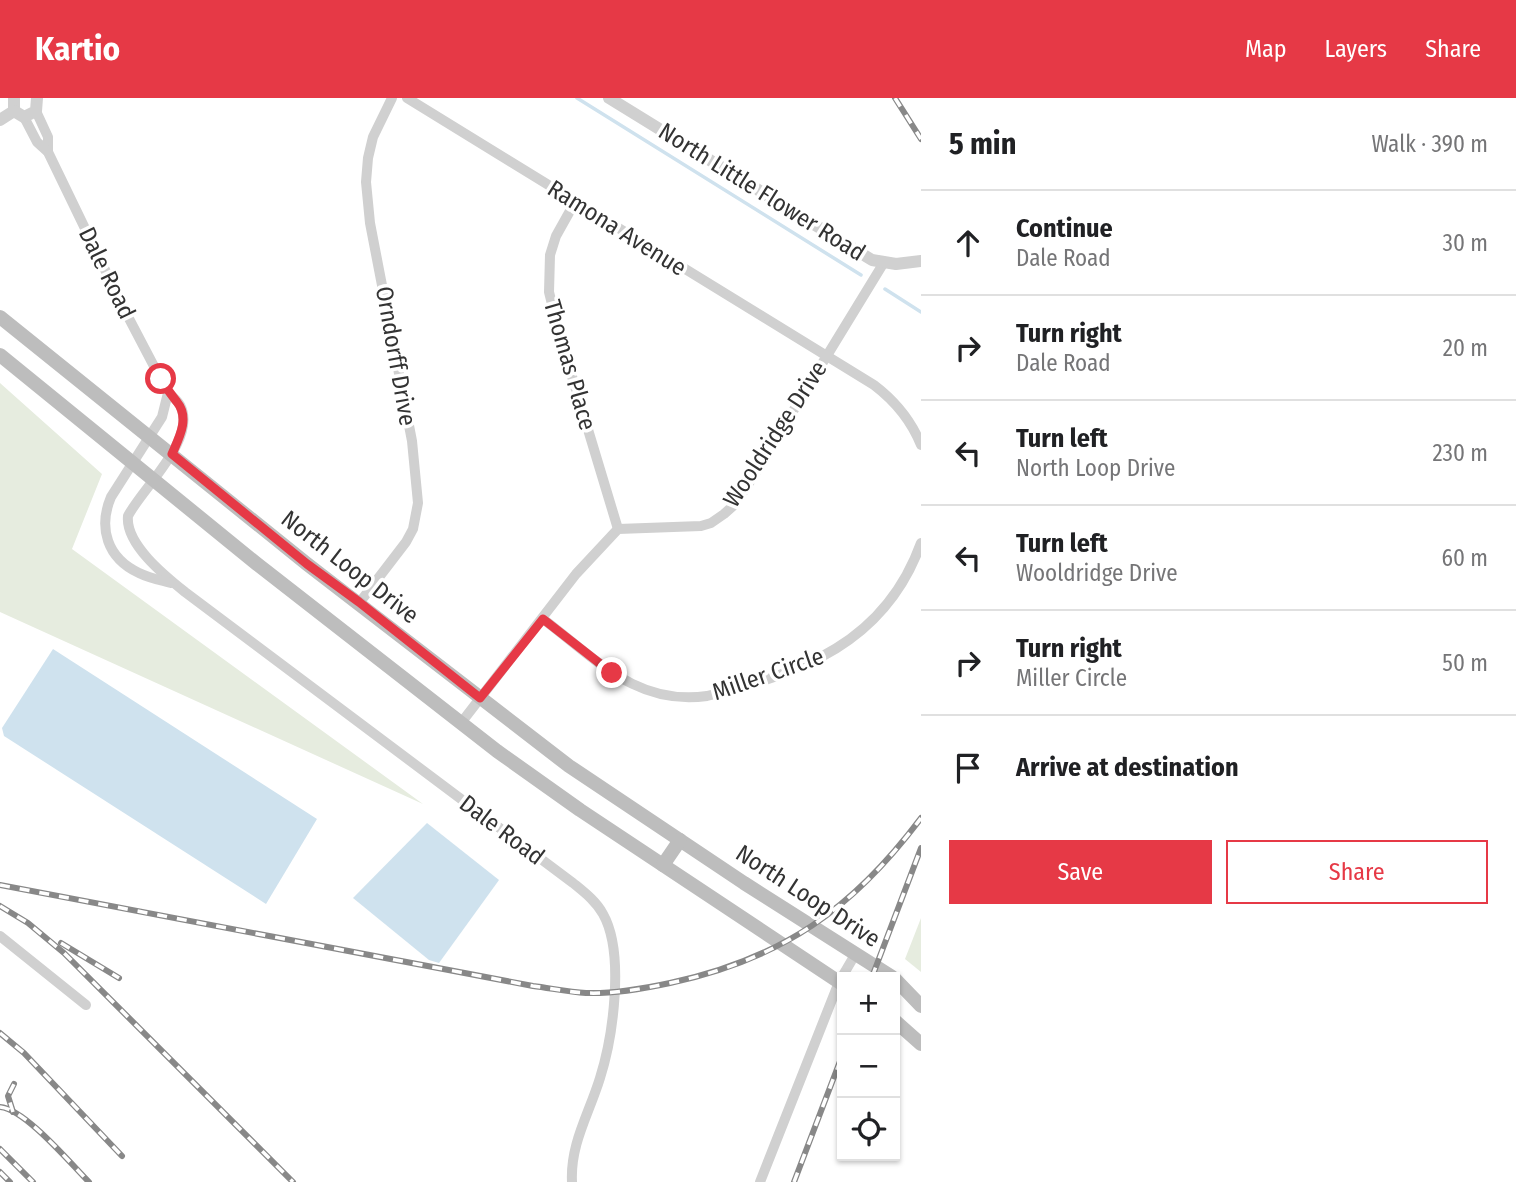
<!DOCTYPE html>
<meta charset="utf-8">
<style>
:root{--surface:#fff;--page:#f6f6f6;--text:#202124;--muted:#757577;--line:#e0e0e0;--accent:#e63946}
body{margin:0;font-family:"Fira Sans Condensed",sans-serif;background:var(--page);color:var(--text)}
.controls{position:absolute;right:21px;bottom:21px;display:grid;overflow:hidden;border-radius:0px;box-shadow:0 2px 5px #0004}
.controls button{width:63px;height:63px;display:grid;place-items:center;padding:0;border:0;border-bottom:2px solid var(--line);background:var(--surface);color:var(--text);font:35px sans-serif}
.stop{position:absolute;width:21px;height:21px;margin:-16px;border:5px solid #e63946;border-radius:50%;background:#fff}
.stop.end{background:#e63946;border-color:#fff;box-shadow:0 2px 7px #0008}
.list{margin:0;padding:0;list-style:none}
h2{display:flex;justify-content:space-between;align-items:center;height:91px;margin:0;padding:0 28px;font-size:30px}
h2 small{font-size:23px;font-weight:400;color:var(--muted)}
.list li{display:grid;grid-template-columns:46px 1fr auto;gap:21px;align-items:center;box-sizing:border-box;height:105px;padding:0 28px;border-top:2px solid var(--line)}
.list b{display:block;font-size:26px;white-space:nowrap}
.list p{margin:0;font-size:23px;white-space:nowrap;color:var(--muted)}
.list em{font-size:23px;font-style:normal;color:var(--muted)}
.actions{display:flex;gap:14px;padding:21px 28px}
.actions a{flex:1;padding:16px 0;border:2px solid var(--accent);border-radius:0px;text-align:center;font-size:24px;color:var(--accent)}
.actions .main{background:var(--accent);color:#fff}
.icon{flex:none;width:38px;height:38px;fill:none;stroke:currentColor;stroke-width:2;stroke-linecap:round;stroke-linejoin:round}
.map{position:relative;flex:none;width:921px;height:1084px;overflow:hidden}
header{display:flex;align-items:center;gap:42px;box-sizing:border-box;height:98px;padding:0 35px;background:var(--accent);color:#fff}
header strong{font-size:33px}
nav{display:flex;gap:38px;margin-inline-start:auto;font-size:24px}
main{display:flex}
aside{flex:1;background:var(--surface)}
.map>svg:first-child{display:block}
.green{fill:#e6ecdf}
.water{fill:#cfe2ee}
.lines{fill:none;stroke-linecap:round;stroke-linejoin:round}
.stream{stroke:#cfe2ee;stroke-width:3.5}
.minor{stroke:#d0d0d0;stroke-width:10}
.tertiary{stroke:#d0d0d0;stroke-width:12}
.secondary{stroke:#bdbdbd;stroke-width:14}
.rail-casing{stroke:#888;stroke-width:6}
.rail{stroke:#fff;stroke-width:3.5;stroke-dasharray:10;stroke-linecap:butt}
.route{stroke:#e63946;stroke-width:9}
.labels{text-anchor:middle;stroke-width:7;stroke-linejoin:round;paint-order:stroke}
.street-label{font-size:24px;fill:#333;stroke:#fff}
</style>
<header>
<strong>Kartio</strong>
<nav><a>Map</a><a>Layers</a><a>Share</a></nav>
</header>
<main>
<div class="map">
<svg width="921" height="1084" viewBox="0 0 921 1084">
<rect width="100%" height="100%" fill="#fff"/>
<g class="green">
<path d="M0 285 102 376 72 451 423 706 0 514Z"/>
<path d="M921 820V874L905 861Z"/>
</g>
<g class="water">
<path d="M53 551 317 721 266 806 4 638 2 630Z"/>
<path d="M427 725 499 782 439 865 429 862 353 800Z"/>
</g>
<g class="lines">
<g class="stream">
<path d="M577 0 861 177"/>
<path d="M885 191 921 214"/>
</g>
<g class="minor">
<path d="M407 0 874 287C895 303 911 322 921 347"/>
<path d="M36 13 48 39V54"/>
<path d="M24 19 37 44 48 54 124 211 168 295C172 298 177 302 180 307 198 341 142 390 128 418 125 446 165 478 185 494L573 785C584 794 596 803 603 816 625 855 613 939 600 980 589 1016 570 1046 572 1084"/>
<path d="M575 104 556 138 550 157 549 194 561 242 618 431"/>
<path d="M168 295 162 319 111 399C98 430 107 460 139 475 149 480 160 482 171 485"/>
<path d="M360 504 406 444 413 431 418 405 412 343 370 125 366 84 368 60 373 39 392 0"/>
<path d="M543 521C595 560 636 608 707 598 802 575 885 545 921 445"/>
<path d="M461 625 576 476 618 431 701 428 711 425 724 416 733 408 746 390 883 166"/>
<path d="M0 838 86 907"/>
<path d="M760 1084 839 884 856 855"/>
</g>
<g class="tertiary">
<path d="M14 0V13L24 19 36 13 37 0"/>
<path d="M609 0 872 162 896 166 921 163"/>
<path d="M0 22 14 13"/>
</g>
<g class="secondary">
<path d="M0 219 307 466 569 668 744 785 892 879"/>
<path d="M0 257 257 466 497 653 580 712 842 886"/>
<path d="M663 767 680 742"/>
<path d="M895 881 921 908"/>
<path d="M895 923 921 946"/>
</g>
<defs>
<g id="rail">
<path d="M895 0 921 41"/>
<path d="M0 787 533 888C550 890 568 894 586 895 614 896 642 891 670 885 782 861 853 811 921 720"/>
<path d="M0 808 28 825 64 855 293 1084"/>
<path d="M61 845 119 880"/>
<path d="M872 879 921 750"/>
<path d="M0 935 24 955 122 1058"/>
<path d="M0 1009C25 1011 70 1065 89 1084"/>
<path d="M13 1014 8 998 14 986"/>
<path d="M0 1051 33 1084"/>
<path d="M0 1074 10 1084"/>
<path d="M794 1084 842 958"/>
</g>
</defs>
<use href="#rail" class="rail-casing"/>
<use href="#rail" class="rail"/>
</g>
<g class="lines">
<path class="route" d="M161 281C166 290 171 296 177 304 190 320 179 340 172 356L307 466 359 504 480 600 543 521 612 575"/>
</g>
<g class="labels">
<g class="street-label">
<text transform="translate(762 94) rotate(32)" y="8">North Little Flower Road</text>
<text transform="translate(617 130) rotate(32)" y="8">Ramona Avenue</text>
<text transform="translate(107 175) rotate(64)" y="8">Dale Road</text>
<text transform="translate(396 258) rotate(80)" y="8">Orndorff Drive</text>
<text transform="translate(570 267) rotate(74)" y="8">Thomas Place</text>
<text transform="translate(775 336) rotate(-57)" y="8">Wooldridge Drive</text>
<text transform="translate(350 469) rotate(38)" y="8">North Loop Drive</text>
<text transform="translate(768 576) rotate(-19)" y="8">Miller Circle</text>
<text transform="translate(502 732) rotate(37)" y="8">Dale Road</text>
<text transform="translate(808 798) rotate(33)" y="8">North Loop Drive</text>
</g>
</g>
</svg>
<div class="controls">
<button>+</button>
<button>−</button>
<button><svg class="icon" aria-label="locate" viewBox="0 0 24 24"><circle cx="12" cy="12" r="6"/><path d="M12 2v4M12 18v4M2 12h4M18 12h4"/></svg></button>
</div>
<div class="stop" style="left:161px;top:281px"></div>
<div class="stop end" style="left:612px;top:575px"></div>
</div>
<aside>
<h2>5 min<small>Walk · 390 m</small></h2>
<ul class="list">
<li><svg class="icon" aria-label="ahead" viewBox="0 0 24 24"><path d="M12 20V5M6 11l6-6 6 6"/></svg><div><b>Continue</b><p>Dale Road</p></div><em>30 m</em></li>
<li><svg class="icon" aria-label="right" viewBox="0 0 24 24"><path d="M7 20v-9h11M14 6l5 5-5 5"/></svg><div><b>Turn right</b><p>Dale Road</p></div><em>20 m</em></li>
<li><svg class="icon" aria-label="left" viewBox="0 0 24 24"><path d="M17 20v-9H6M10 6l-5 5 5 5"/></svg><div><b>Turn left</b><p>North Loop Drive</p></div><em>230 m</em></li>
<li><svg class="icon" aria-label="left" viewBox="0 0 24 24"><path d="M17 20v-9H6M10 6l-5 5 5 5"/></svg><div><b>Turn left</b><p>Wooldridge Drive</p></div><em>60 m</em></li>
<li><svg class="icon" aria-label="right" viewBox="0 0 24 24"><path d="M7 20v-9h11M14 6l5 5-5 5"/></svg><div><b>Turn right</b><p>Miller Circle</p></div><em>50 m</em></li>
<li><svg class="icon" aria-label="arrive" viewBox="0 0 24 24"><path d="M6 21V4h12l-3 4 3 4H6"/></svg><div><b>Arrive at destination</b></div></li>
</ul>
<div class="actions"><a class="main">Save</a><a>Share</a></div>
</aside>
</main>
